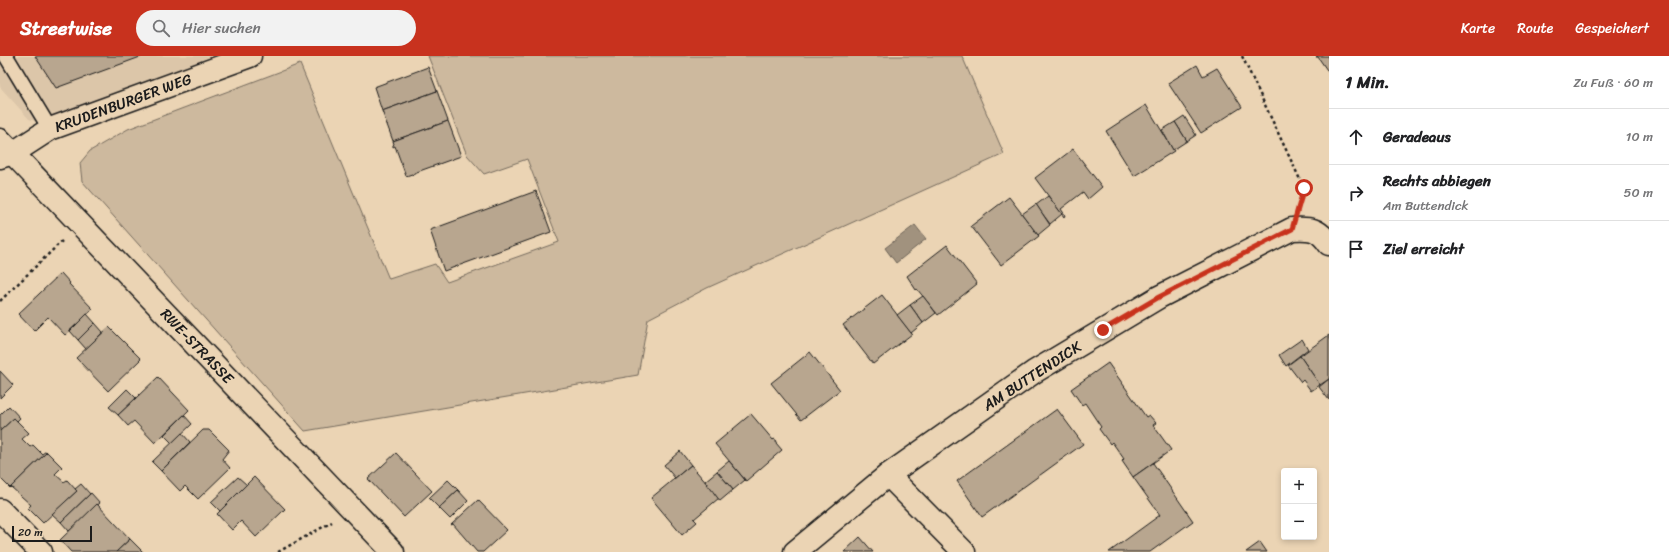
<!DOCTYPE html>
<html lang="de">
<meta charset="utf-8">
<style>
:root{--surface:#fff;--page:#f2f2f2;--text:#202124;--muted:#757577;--line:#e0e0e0;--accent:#c8321e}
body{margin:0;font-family:Sriracha,sans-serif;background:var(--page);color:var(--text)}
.controls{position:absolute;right:12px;bottom:12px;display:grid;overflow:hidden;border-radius:4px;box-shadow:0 2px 6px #0003}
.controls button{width:36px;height:36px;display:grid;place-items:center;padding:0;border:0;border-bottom:1px solid var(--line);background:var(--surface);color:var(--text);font:20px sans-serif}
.scale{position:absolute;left:12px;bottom:10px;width:80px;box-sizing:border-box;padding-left:4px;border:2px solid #1c1c1c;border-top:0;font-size:11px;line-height:14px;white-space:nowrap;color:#1c1c1c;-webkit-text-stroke:3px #ebd4b4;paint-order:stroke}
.stop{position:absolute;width:12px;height:12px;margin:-9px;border:3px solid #c8321e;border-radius:50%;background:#fff}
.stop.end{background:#c8321e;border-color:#fff;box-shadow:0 1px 4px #0008}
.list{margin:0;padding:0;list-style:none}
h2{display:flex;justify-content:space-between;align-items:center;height:52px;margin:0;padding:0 16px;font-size:17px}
h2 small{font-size:13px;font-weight:400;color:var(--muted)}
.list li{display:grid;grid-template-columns:26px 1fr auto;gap:12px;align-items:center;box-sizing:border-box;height:56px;padding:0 16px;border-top:1px solid var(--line)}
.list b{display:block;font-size:15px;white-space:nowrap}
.list p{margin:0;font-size:13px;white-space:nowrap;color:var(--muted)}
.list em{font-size:13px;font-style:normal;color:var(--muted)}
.icon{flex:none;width:22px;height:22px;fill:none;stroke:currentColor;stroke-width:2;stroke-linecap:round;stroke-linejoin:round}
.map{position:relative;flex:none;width:1329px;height:496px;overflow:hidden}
header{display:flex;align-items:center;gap:24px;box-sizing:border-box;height:56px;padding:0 20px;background:var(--accent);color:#fff}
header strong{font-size:19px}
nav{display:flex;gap:22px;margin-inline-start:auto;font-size:14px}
.search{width:280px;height:36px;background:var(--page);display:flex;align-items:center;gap:10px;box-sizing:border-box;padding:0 14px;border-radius:22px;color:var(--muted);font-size:15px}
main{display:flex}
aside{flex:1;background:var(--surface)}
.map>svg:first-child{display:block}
.built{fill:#dcc6a9}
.green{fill:#cdb99e;stroke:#746a5d}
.water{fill:#a1927e;stroke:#6c6357}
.building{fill:#b8a68f;stroke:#1c1c1c}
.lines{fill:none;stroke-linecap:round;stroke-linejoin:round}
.service-casing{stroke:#1c1c1c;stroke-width:17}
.minor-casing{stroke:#1c1c1c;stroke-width:25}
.path{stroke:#1c1c1c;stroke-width:2.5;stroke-dasharray:3 3;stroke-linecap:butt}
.service{stroke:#ebd4b4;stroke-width:14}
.minor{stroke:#ebd4b4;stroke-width:22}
.route{stroke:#c8321e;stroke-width:5}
.labels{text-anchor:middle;stroke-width:3.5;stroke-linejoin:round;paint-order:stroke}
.street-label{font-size:15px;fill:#1c1c1c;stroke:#ebd4b4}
</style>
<header>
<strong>Streetwise</strong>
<div class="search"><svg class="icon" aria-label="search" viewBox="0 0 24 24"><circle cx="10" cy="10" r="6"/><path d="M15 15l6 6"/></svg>Hier suchen</div>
<nav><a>Karte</a><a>Route</a><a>Gespeichert</a></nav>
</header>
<main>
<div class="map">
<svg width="1329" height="496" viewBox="0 0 1329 496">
<rect width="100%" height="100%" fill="#ebd4b4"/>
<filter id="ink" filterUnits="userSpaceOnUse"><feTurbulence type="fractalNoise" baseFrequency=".025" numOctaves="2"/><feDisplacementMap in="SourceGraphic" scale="8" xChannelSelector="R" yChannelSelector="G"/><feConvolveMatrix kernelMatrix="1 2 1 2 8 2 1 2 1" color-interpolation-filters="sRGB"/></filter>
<g filter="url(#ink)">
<path class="built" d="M0 0H211L53 65 40 67 29 63 0 31Z"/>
<path class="green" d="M428 0H962L1004 98 707 232 648 263 638 319 305 375 82 125 80 107 90 95 128 73 300 8 389 223 435 208 447 226 559 186 527 103 484 118 467 99Z"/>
<path class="water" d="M915 169 926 183 896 207 885 192Z"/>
<g class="building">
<path d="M35 0H143L56 32Z"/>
<path d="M1318 0H1329V17L1318 1H1316Z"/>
<path d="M1197 9 1203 20 1217 12 1242 51 1201 77 1168 27Z"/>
<path d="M428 11 437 35 382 55 374 31Z"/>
<path d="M437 35 448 65 393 85 382 55Z"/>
<path d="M1146 49 1174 95 1134 120 1106 75Z"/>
<path d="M1184 60 1196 79 1187 85 1175 66Z"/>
<path d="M448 65 461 100 414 117 413 119 412 118 406 120 395 90 393 91V89L394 88 393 85Z"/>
<path d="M1175 66 1187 85 1173 94 1162 74Z"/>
<path d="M1073 93 1102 131 1088 143 1083 136 1061 153 1065 159 1064 161 1035 122Z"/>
<path d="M536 135 551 176 444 215 430 174Z"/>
<path d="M1048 140 1062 158 1050 168 1036 149Z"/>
<path d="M1009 141 1039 180 1001 209 971 170Z"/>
<path d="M1036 148 1050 169 1038 179 1022 158Z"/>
<path d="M947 189 977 228 938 259 917 233 916 234 907 220Z"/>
<path d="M61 217 70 227 69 228 93 253 65 279 48 261 34 275 18 258Z"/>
<path d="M882 239 912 278 873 308 843 269Z"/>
<path d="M923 240 936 257 923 267 910 249Z"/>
<path d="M910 249 923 267 911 277 897 259Z"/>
<path d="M87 258 95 267 78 284 70 275Z"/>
<path d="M95 267 103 276 86 293 78 284Z"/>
<path d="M109 271 141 303 108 335 76 302Z"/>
<path d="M1329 279V323L1320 329 1300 300Z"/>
<path d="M1302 283 1308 293 1286 310 1279 299Z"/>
<path d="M810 296 840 334 801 364 771 327Z"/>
<path d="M1300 300 1320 329 1311 335 1303 324 1301 326 1288 309Z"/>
<path d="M1108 307 1146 361 1149 359 1156 367 1153 369 1171 394 1133 421 1122 405 1124 403 1112 386 1110 388 1099 373 1101 371 1085 347 1082 349 1071 333Z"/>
<path d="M0 315 13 329 0 342Z"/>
<path d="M158 321 189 354 155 387 134 365 128 370 118 359Z"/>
<path d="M1329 323V344L1319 331Z"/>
<path d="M127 333 136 342 118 359 109 351Z"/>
<path d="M9 350 20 362 17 365 14 362 0 375V359Z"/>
<path d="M1057 353 1083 388 982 461 957 425Z"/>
<path d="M751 358 773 384 774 383 777 385 776 387 782 394 746 425 715 388Z"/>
<path d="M184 359 192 368 172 387 164 379Z"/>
<path d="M14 362 29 377 22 383 30 391 33 389 42 398 46 395 47 396 10 432 0 422V375Z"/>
<path d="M203 374H209L229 394 222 403 230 412 198 443 185 430 180 435 161 415Z"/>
<path d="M182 377 190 386 161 415 152 406Z"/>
<path d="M680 395 691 409 675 422 664 409Z"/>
<path d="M47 396 62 411 55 418 64 426 67 424 77 435 43 467 28 452 31 449 11 431Z"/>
<path d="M396 397 432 435 404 461 368 423Z"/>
<path d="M729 405 745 424 733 434 717 415Z"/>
<path d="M1153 407 1193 465 1150 496H1109L1160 459 1133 421Z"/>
<path d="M691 409 719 442 694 463 697 466 682 479 651 442Z"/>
<path d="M717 415 733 434 720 445 705 425Z"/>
<path d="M238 421 247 429 220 455 211 446Z"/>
<path d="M254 421 285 453 256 481 241 465 232 474 217 458Z"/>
<path d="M448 424 458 434 439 452 429 442Z"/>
<path d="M81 428 90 438 61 466 52 458 77 435 75 433Z"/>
<path d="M458 434 468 445 450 463 439 452Z"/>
<path d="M91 437 100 447 69 475 61 466Z"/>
<path d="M478 444 507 474 483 496H477L453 468 451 469Z"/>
<path d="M97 448 130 483 116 496H71L60 484Z"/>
<path d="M860 481 873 496H844Z"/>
<path d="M130 483 143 496H116Z"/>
<path d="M1260 486 1267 496H1246Z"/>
</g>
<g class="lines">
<defs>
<path id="service" d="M6 0 50 73"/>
<g id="minor">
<path d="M0 84 393 496"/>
<path d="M0 101 13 97 50 73 250 0"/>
<path d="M888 419 964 496"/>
<path d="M0 454 41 496"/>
<path d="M795 496 888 419 1034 316 1159 241 1292 173C1310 172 1318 172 1329 188"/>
</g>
</defs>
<use href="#service" class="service-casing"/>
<use href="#minor" class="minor-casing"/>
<g class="path">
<path d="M1242 0 1304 132 1299 147"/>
<path d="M0 245 62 185"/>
<path d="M278 496 332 466"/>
</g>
<use href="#service" class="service"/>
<use href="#minor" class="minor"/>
</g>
</g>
<g class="lines" filter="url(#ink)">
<path class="route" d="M1103 274 1159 241 1292 173 1304 132"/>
</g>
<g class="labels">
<g class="street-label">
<text transform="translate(123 47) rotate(-20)" y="5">KRUDENBURGER WEG</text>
<text transform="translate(197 290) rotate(46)" y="5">RWE-STRASSE</text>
<text transform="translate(1032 320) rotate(-33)" y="5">AM BUTTENDICK</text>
</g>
</g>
</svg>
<div class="controls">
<button>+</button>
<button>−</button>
</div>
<div class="scale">20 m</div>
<div class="stop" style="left:1304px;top:132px"></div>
<div class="stop end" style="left:1103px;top:274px"></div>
</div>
<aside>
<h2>1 Min.<small>Zu Fuß · 60 m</small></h2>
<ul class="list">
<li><svg class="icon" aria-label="ahead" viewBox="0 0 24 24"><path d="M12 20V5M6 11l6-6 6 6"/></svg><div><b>Geradeaus</b></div><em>10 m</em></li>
<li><svg class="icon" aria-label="right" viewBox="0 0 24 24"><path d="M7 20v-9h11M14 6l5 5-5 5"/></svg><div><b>Rechts abbiegen</b><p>Am Buttendick</p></div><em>50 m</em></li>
<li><svg class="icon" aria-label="arrive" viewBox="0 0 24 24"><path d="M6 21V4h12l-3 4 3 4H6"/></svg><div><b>Ziel erreicht</b></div></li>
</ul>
</aside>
</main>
